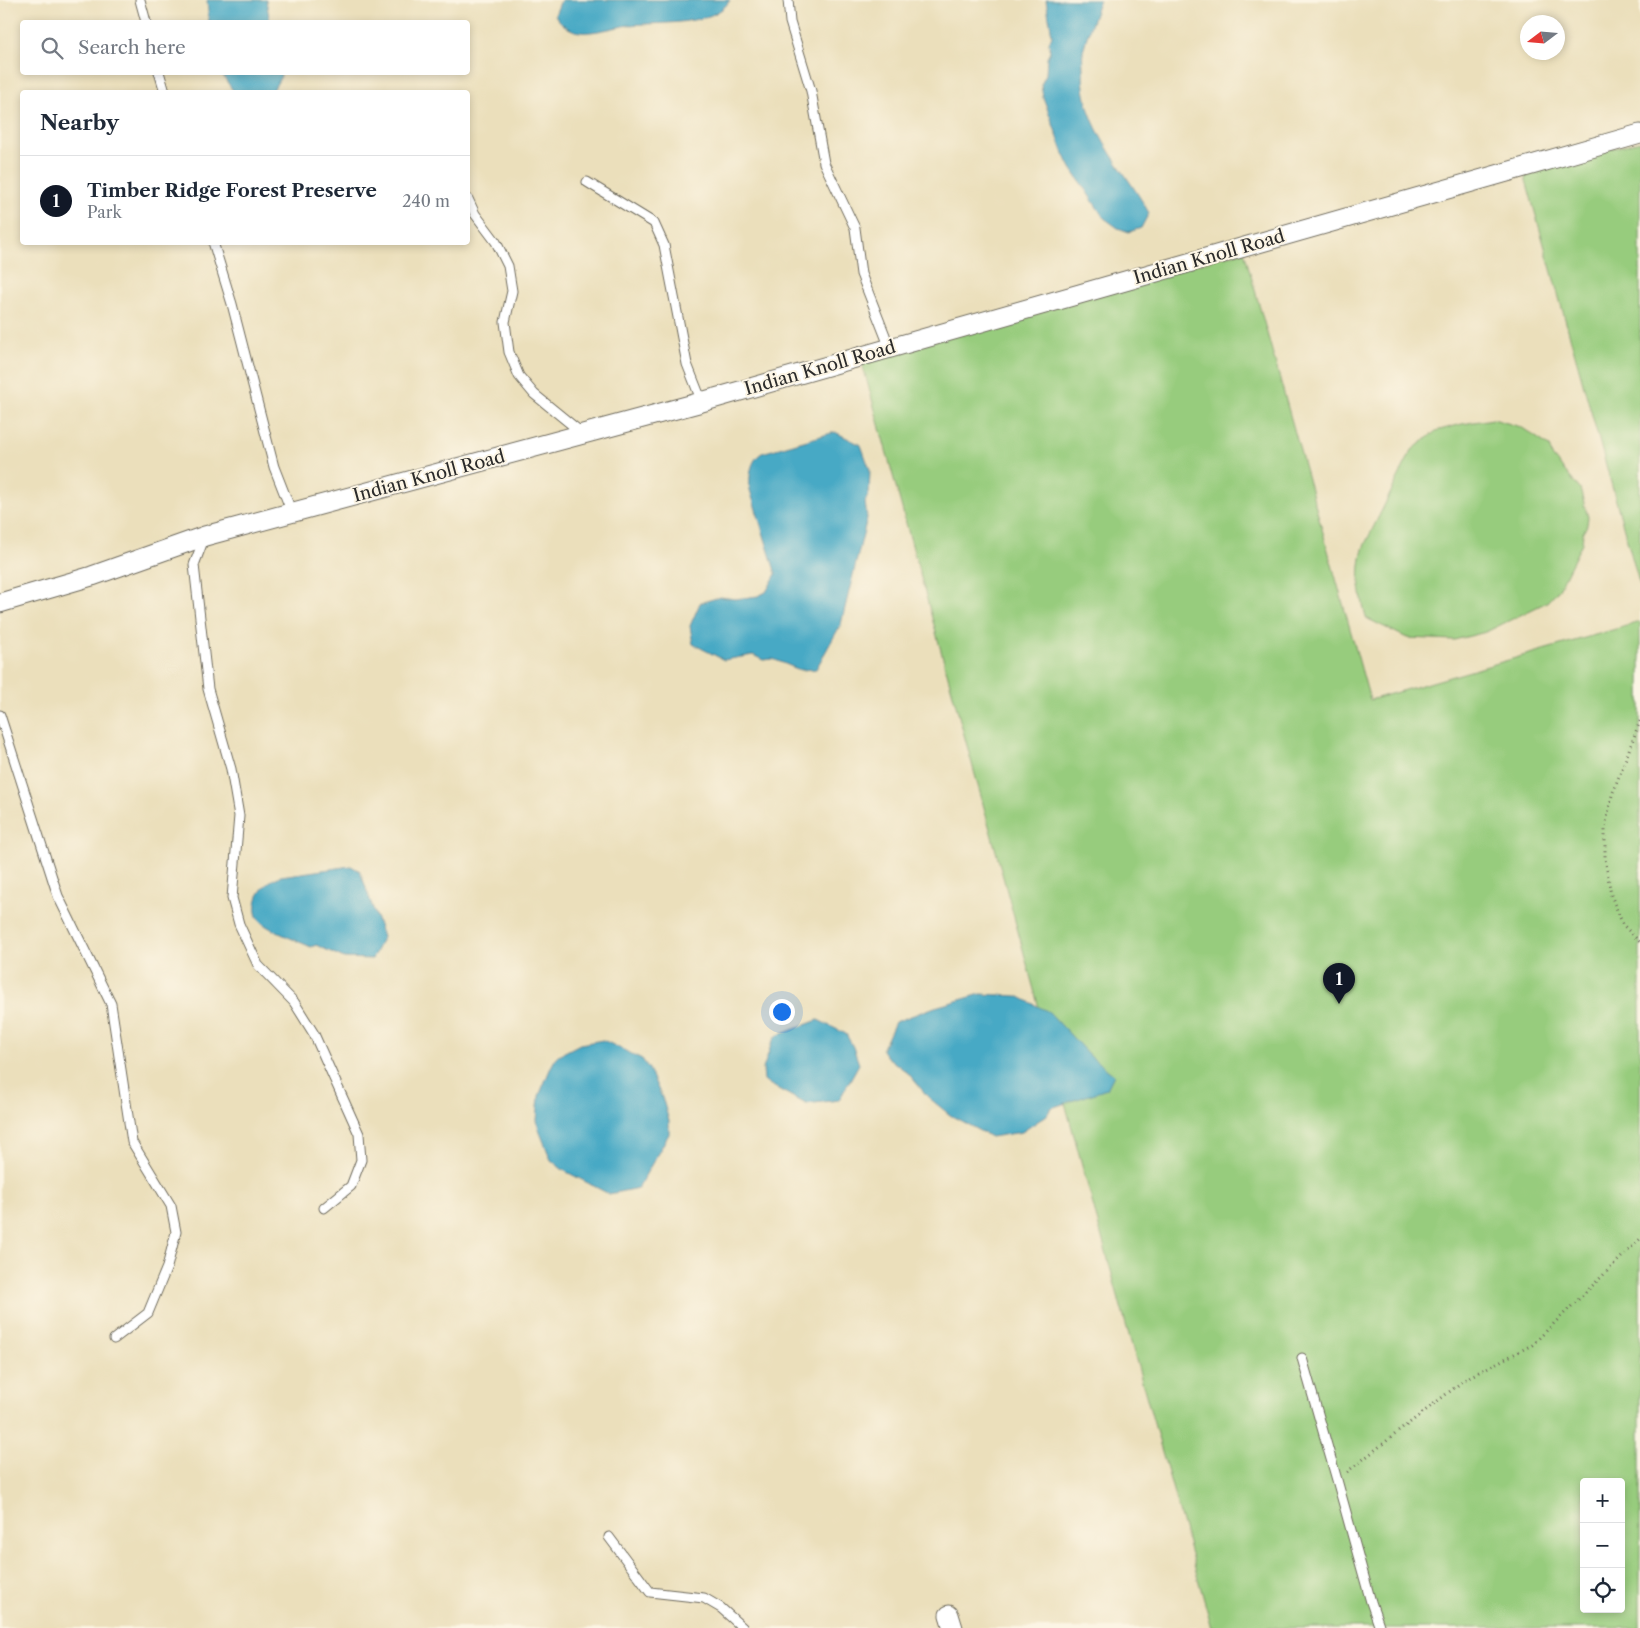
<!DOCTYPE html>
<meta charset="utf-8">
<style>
:root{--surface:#fff;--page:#f2f2f3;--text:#1f2937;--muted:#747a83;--line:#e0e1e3;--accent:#111827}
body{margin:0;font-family:"Libre Caslon Text",serif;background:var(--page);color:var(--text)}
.controls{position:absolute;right:15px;bottom:15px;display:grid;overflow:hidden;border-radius:5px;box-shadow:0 2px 8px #0003}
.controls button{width:45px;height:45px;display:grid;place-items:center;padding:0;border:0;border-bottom:1px solid var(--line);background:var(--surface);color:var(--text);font:25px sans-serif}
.compass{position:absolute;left:1520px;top:15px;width:45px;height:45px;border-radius:50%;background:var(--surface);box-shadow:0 2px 8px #0003;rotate:254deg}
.you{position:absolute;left:781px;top:1011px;width:18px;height:18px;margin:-12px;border:4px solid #fff;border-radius:50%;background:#1a73e8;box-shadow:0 0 0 8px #1a73e833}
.badge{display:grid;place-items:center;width:32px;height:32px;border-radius:50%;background:var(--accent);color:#fff;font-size:16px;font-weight:700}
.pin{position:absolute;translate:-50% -41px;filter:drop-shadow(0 1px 2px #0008)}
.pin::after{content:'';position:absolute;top:26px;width:18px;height:15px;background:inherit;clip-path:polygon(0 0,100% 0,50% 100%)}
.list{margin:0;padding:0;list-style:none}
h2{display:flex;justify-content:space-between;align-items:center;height:65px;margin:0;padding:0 20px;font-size:21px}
h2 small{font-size:16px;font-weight:400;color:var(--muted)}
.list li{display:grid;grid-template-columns:32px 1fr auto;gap:15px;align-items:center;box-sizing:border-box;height:90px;padding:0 20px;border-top:1px solid var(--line)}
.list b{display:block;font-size:19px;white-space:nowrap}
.list p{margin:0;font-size:16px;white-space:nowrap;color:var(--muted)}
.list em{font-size:16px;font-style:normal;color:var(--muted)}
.icon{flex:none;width:28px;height:28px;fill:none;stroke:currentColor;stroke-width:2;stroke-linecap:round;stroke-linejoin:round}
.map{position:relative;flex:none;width:1640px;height:1628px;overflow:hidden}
.search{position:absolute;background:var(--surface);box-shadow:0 2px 8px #0003;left:20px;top:20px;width:450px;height:55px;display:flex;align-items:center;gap:12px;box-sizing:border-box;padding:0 18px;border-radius:5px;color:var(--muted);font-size:19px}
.panel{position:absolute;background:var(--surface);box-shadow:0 2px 8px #0003;left:20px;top:90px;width:450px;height:155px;border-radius:5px}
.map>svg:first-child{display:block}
.green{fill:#97cc7d;stroke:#617c54;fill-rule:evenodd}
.water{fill:#46a9c5;stroke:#386a78}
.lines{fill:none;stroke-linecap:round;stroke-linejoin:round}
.lane-casing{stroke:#6e6a5d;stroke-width:11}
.street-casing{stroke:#6e6a5d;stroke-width:21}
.path{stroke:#6e6a5d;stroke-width:3;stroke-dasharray:1 4;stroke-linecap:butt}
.lane{stroke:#fff;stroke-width:9}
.street{stroke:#fff;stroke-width:19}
.labels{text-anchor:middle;stroke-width:4;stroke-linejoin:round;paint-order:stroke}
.street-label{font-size:18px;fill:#2b2b2b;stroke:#fcf5e5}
</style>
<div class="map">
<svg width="1640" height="1628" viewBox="0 0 1640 1628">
<rect width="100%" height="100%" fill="#fcf5e5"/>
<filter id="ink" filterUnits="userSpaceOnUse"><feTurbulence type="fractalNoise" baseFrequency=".02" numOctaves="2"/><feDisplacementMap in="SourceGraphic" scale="10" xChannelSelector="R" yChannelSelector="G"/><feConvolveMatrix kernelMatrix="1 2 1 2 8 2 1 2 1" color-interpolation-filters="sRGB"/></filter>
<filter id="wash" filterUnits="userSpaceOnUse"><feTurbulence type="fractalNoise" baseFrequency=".0096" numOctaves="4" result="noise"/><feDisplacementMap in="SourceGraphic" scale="20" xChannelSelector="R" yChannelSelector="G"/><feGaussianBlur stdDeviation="1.12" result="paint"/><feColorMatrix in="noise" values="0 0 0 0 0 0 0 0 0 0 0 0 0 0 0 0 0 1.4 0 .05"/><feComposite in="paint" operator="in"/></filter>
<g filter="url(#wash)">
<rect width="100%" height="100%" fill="#ebdfbb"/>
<g class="green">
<path d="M1640 141V586L1524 173Z"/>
<path d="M1244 251 1370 700 1640 622V1628H1212L1121 1307 861 359ZM1584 1482H1621V1609H1584Z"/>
<path d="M1493 419 1521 427 1549 446 1552 456 1580 489 1588 517 1587 525 1583 533 1582 543 1559 589 1547 602 1486 632 1454 640 1407 638 1366 618C1360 592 1356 572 1364 546L1412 450 1436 431 1462 424Z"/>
</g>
<g class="water">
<path d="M207 0H266L270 22H209Z"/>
<path d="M561 0H730C715 27 656 22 629 25 616 27 591 34 580 32 570 31 560 23 555 15Z"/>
<path d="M1046 0H1100C1094 17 1087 34 1083 51 1082 57 1083 64 1083 70 1082 129 1123 165 1149 213L1141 228 1129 232 1118 228 1104 218 1071 168 1064 154 1043 97 1041 85 1046 74 1047 57 1050 51 1049 43 1052 35Z"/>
<path d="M221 73H280L281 76 272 92H234Z"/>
<path d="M835 432 861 445 870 470 869 493 865 502 867 518 841 624 816 669 800 670 773 659 763 660 753 655 724 660 693 644 690 626 700 603 720 597 735 599 758 596 766 592 776 574 750 490C749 477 750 460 762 453Z"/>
<path d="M351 866 360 871 383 937 372 959 344 958 316 945 311 947C298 941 271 931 261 922 254 916 255 904 258 896 264 885 270 880 281 876Z"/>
<path d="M981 994 1018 996 1049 1012 1090 1056 1114 1075 1107 1089 1051 1108 1047 1115 1022 1132 991 1137 950 1115 928 1097 908 1073 886 1056 882 1050 895 1022 935 1007Z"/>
<path d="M818 1020 846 1034 853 1047 859 1064 839 1100 806 1104 769 1084 764 1080 763 1069 772 1042 776 1036Z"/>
<path d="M603 1040 642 1059 649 1069 663 1100 669 1121V1134L638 1188 609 1194 563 1170 551 1160 539 1130 537 1120 539 1096 551 1067 557 1056 580 1044Z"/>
</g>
</g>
<g filter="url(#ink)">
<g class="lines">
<defs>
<g id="lane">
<path d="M140 0 146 22"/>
<path d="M788 0 790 22 811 91 824 163 855 228 861 274 890 348"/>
<path d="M159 72 165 92"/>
<path d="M587 182 654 223 664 245 687 364 702 402"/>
<path d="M468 199 475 214 496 242 508 266 512 291 505 322 509 352 519 376 534 394 583 434"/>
<path d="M213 242 232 304 274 467 292 513"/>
<path d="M205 536 194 565 208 689 231 769 239 816 232 898 239 924 258 965 294 1002 314 1034 359 1134 361 1160 351 1186 324 1208"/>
<path d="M0 715 58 896 111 1004 132 1142 171 1206 176 1232 167 1267 148 1313 114 1339"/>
<path d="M1302 1358 1337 1480 1371 1602 1380 1628"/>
<path d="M609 1537 650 1592 704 1598 721 1608 743 1628"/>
</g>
<g id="street">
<path d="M0 603 92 576 205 536 698 403 1640 134"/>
<path d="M949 1615 953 1628"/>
</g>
</defs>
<use href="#lane" class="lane-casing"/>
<use href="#street" class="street-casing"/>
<g class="path">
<path d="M1640 721 1612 795 1605 828V858L1611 895 1623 925 1640 942"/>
<path d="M1347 1472 1467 1378 1532 1345 1640 1239"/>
</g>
<use href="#lane" class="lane"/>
<use href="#street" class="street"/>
</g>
</g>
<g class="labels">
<g class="street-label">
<text transform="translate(1209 257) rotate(-16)" y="6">Indian Knoll Road</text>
<text transform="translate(820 368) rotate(-16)" y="6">Indian Knoll Road</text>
<text transform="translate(429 476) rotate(-15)" y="6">Indian Knoll Road</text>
</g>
</g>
</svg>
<div class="controls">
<button>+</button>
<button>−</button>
<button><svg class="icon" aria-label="locate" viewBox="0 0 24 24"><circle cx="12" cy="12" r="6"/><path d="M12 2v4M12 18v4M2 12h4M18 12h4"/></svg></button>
</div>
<svg class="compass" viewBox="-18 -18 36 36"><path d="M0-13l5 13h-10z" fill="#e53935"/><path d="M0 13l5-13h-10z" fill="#747a83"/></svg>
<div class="you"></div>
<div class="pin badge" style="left:1339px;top:1004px">1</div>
<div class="search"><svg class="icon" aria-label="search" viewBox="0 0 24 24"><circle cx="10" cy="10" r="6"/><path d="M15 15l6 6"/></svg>Search here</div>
<section class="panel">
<h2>Nearby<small></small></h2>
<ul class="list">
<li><span class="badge">1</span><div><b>Timber Ridge Forest Preserve</b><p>Park</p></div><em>240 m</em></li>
</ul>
</section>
</div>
